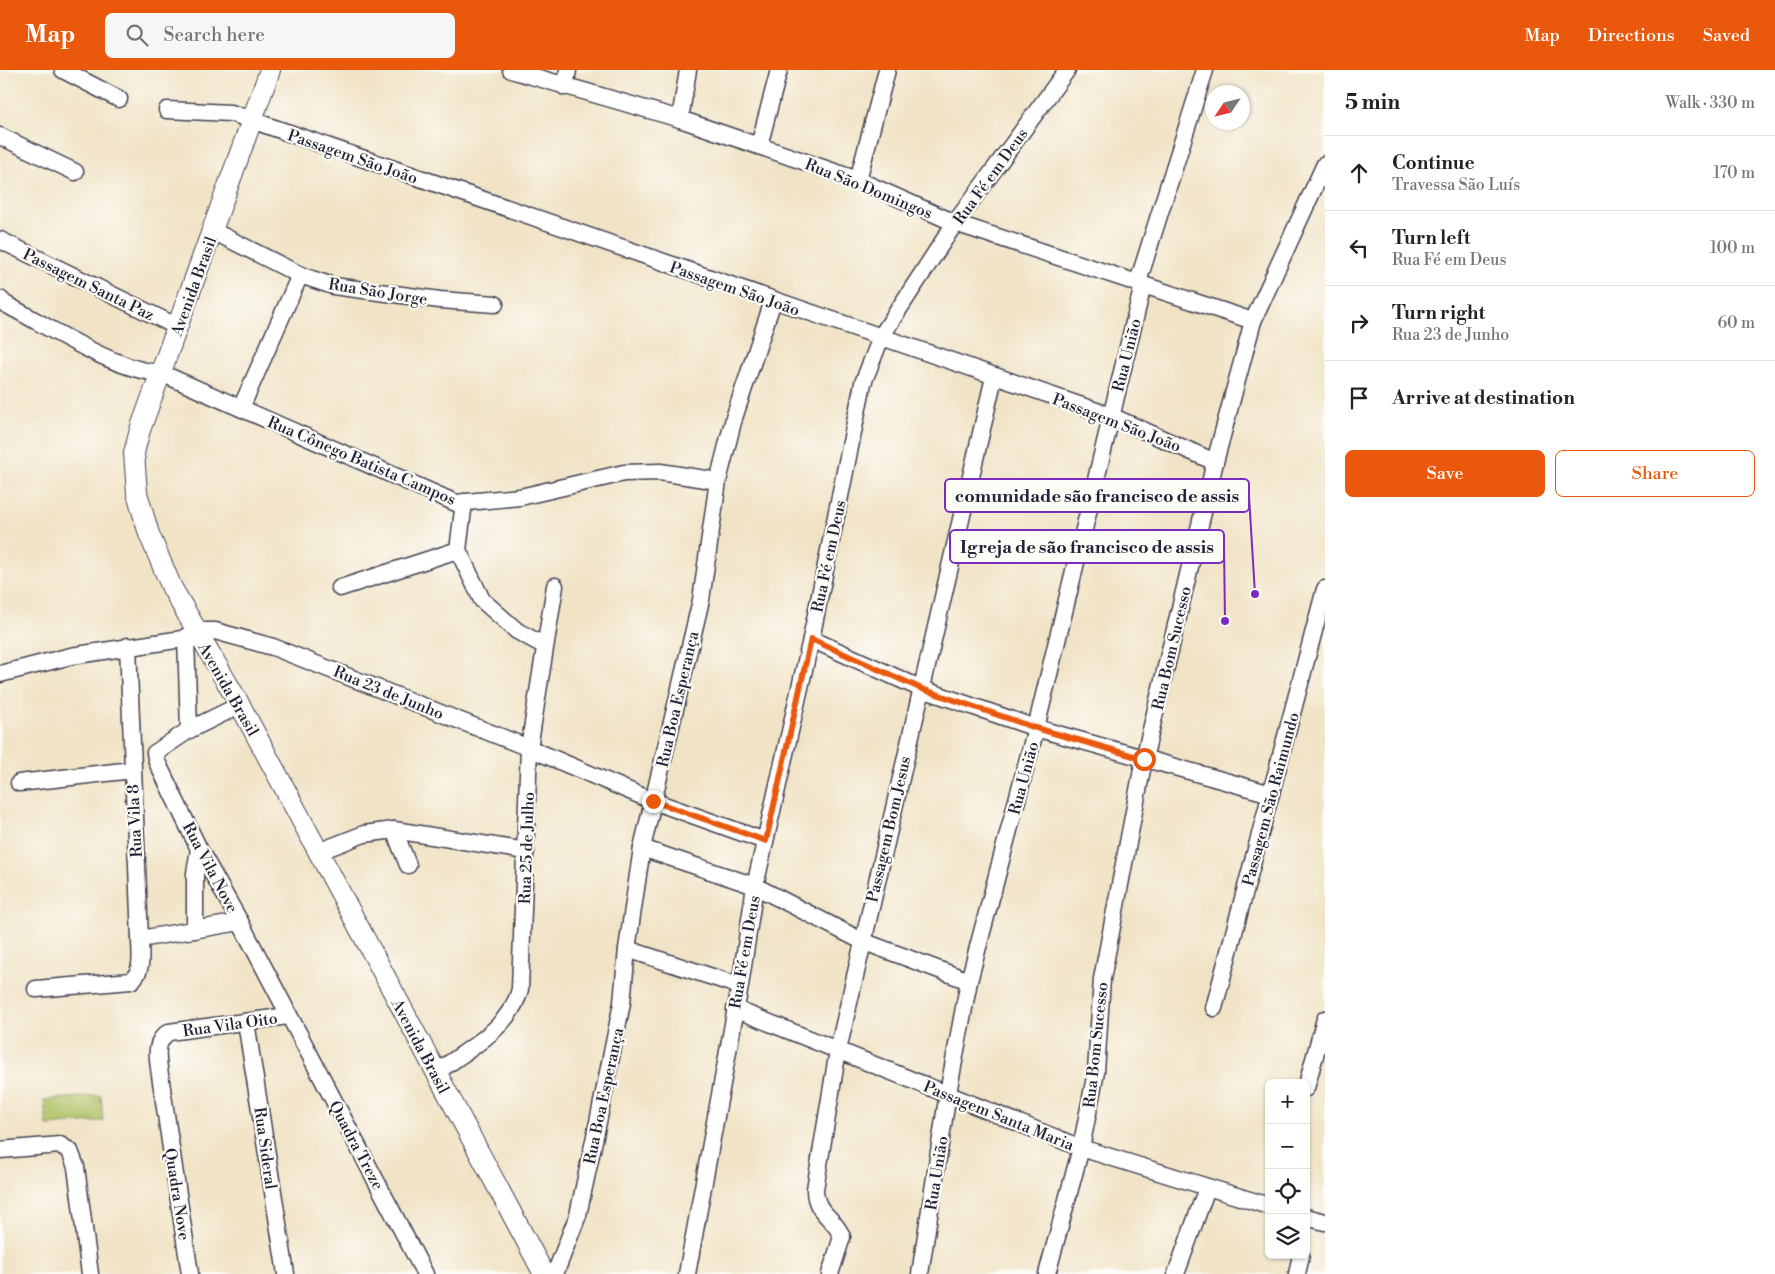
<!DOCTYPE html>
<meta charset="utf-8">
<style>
:root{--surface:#fff;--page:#f6f6f6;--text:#222;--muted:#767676;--line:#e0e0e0;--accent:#ea580c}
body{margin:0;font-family:"Libre Bodoni",serif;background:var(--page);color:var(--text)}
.controls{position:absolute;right:15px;bottom:15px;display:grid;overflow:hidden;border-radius:8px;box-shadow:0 1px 4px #0004}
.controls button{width:45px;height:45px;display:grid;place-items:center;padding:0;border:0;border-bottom:1px solid var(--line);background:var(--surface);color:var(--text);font:25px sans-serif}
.compass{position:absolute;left:1205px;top:15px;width:45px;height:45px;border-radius:50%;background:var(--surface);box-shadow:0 1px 4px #0004;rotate:235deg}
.stop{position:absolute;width:15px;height:15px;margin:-11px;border:4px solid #ea580c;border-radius:50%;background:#fff}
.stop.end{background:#ea580c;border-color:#fff;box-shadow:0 1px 5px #0008}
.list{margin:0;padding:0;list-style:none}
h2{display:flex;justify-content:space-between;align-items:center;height:65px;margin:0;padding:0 20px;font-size:21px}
h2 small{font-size:16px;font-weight:400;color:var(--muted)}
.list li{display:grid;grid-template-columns:32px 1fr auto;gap:15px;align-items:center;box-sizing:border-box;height:75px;padding:0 20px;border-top:1px solid var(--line)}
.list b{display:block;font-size:19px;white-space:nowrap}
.list p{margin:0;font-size:16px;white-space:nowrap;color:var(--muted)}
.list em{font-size:16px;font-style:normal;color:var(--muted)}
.actions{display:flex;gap:10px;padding:15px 20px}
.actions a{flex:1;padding:11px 0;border:1px solid var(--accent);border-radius:8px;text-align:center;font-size:18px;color:var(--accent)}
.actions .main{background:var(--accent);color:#fff}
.icon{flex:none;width:28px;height:28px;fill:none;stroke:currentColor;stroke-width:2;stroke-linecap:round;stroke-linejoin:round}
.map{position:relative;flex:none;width:1325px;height:1204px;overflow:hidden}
header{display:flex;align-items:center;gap:30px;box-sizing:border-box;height:70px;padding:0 25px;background:var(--accent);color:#fff}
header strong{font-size:24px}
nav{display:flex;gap:28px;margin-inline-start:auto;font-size:18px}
.search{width:350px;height:45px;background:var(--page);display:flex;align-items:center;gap:12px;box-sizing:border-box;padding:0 18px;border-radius:8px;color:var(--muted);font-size:19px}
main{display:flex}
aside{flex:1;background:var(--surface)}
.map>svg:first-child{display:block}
.green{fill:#adc164;stroke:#687250}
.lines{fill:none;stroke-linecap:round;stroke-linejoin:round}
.minor-casing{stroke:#413f50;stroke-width:19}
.major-casing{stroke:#413f50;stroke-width:22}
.minor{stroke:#fff;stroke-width:16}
.major{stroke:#fff;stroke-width:20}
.route{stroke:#ea580c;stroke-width:6}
.labels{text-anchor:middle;stroke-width:4.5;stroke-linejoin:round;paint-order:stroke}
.street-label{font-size:16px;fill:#22223b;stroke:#fdfcf7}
.leader{fill:none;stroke:#7b2cbf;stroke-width:2}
.callout-dot{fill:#7b2cbf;stroke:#fdfcf7;stroke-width:2}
.callout{fill:#fdfcf7;stroke:#7b2cbf;stroke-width:2}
.callout-label{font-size:18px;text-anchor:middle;font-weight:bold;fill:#22223b}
</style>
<header>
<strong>Map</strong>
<div class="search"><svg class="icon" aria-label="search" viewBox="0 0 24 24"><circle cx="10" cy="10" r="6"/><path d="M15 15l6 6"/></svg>Search here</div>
<nav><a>Map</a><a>Directions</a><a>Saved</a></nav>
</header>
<main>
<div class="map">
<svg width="1325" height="1204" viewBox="0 0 1325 1204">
<rect width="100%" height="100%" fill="#fdfcf7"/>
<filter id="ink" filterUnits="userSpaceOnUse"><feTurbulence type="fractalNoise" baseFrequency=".02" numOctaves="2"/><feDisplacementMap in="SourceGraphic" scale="10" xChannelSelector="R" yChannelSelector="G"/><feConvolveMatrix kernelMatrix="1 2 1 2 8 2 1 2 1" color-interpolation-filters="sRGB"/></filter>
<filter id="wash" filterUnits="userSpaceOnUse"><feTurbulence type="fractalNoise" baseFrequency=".0096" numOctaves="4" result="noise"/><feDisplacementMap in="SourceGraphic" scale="20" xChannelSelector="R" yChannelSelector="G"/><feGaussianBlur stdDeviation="1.12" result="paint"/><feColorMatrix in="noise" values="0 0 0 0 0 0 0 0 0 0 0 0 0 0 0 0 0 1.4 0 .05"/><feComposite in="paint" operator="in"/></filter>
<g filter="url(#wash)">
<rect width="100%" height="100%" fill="#f1e3c6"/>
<path class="green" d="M101 1025 103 1051 47 1056 44 1030Z"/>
</g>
<g filter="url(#ink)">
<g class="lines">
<defs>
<g id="minor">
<path d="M63 0 119 29"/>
<path d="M511 0 680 49 858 110 955 153 1253 251"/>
<path d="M565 17 568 0"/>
<path d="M167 40 231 43 1111 346 1215 392"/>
<path d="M680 49 688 0"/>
<path d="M0 66 75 102"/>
<path d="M759 76 779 0"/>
<path d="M858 110 887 0"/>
<path d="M213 161 300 205 333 216 440 230 495 234"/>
<path d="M0 170 178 257"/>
<path d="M1138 212 1205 0"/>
<path d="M0 229 5 234C46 255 115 301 161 303L456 433 520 427 624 403 660 402 718 411"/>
<path d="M241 338 300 205"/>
<path d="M458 480 482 530 517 561 545 576"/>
<path d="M340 518 458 480 464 432"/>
<path d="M186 567 189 660 155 683 157 692 199 779 240 852 425 1204"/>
<path d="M811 569 922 619 1036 658 1271 724"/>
<path d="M128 576 140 869 240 852"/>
<path d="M0 604 71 586 182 569 196 561H215L273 577 529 678 653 731 765 771"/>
<path d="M189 660 240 635"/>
<path d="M19 713 132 700"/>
<path d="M394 760 408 795"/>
<path d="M642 778 755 816 862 871 969 911"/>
<path d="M318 782 364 764 394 760 526 781"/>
<path d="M195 860V803L199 779"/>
<path d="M627 879 740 916"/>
<path d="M36 919 131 911C144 900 140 885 140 869"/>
<path d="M1214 938 1325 519"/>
<path d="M735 939 1081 1078 1269 1136"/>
<path d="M246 952 286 1204"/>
<path d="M436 1003C466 980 511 958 520 919L529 678 555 516"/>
<path d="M1306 1018 1325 949"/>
<path d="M0 1080 60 1075 70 1081 76 1097 90 1204"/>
<path d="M1306 1147 1325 1152"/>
<path d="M190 1204 160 1005C158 990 153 971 169 962L288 946"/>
<path d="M555 1204 578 1145 598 1052 622 933 627 879 642 778 701 530 718 411 734 348 773 231"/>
<path d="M687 1204 740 916 755 816 811 569 863 313 882 265 955 153 1067 0"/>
<path d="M830 1204 842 1167C834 1146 815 1144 815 1119L838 980 994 307"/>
<path d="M920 1204 948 1023 969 911 1036 658 1143 215"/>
<path d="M1047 1204 1081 1078 1096 1002 1102 909 1144 689 1215 392 1253 251 1325 94"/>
<path d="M1176 1204 1207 1118"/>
<path d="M1297 1204 1301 1185"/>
</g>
<path id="major" d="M270 0 140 360 134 383 137 423 149 464 172 518 240 635 544 1204"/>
</defs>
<use href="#minor" class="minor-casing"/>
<use href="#major" class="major-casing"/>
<use href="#minor" class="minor"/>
<use href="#major" class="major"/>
</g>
</g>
<g class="lines" filter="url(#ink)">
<path class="route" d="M653 731 766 771 811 569 922 619 1036 658 1144 689"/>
</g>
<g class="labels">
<g class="street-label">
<text transform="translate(353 86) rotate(19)" y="6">Passagem São João</text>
<text transform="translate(990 106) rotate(-54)" y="6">Rua Fé em Deus</text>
<text transform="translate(869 118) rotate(22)" y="6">Rua São Domingos</text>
<text transform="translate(89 214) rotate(26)" y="6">Passagem Santa Paz</text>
<text transform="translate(193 216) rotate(-70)" y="6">Avenida Brasil</text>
<text transform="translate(735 218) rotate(19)" y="6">Passagem São João</text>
<text transform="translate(378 221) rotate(9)" y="6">Rua São Jorge</text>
<text transform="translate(1126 285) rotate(-76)" y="6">Rua União</text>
<text transform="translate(1117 352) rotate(21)" y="6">Passagem São João</text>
<text transform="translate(362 390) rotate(23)" y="6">Rua Cônego Batista Campos</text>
<text transform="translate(828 486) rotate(-78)" y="6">Rua Fé em Deus</text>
<text transform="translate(1171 578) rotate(-77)" y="6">Rua Bom Sucesso</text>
<text transform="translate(229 619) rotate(60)" y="6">Avenida Brasil</text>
<text transform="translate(389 622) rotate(22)" y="6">Rua 23 de Junho</text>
<text transform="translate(677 629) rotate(-77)" y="6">Rua Boa Esperança</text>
<text transform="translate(1023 708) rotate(-75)" y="6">Rua União</text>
<text transform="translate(1270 729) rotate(-75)" y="6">Passagem São Raimundo</text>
<text transform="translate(134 751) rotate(-93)" y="6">Rua Vila 8</text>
<text transform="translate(888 759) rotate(-77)" y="6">Passagem Bom Jesus</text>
<text transform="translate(526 778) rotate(-88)" y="6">Rua 25 de Julho</text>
<text transform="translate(211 797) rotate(62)" y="6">Rua Vila Nove</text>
<text transform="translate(744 882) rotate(-80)" y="6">Rua Fé em Deus</text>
<text transform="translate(230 954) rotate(-8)" y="6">Rua Vila Oito</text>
<text transform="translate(1095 975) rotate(-84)" y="6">Rua Bom Sucesso</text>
<text transform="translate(421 976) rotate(62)" y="6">Avenida Brasil</text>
<text transform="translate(603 1026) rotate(-78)" y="6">Rua Boa Esperança</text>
<text transform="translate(999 1045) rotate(22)" y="6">Passagem Santa Maria</text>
<text transform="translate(357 1075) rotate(62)" y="6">Quadra Treze</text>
<text transform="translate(266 1078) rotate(82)" y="6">Rua Sideral</text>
<text transform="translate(936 1103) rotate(-81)" y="6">Rua União</text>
<text transform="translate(178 1124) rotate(81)" y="6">Quadra Nove</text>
</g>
</g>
<path class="leader" d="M1255 524L1249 426M1225 551L1224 477"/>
<g class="callout-dot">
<circle cx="1255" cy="524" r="5"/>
<circle cx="1225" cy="551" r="5"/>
</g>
<g class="callout">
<rect x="945" y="409" width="304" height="33" rx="5"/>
<rect x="950" y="460" width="274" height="33" rx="5"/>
</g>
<g class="callout-label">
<text x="1097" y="432">comunidade são francisco de assis</text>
<text x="1087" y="483">Igreja de são francisco de assis</text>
</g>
</svg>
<div class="controls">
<button>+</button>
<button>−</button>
<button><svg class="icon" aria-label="locate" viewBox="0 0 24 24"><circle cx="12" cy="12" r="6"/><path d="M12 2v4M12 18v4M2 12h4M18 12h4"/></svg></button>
<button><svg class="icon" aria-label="layers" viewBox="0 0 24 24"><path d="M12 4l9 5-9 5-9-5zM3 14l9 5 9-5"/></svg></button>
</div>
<svg class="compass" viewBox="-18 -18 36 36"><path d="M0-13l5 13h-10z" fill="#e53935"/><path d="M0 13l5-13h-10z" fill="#767676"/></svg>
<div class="stop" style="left:1144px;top:689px"></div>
<div class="stop end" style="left:653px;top:731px"></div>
</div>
<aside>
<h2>5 min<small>Walk · 330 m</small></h2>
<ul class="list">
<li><svg class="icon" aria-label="ahead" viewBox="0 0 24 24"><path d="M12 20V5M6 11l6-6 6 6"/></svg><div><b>Continue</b><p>Travessa São Luís</p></div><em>170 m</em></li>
<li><svg class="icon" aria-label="left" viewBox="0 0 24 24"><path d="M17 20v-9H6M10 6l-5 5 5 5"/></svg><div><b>Turn left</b><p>Rua Fé em Deus</p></div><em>100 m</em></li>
<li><svg class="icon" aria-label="right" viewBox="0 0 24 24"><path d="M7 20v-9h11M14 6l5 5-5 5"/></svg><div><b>Turn right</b><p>Rua 23 de Junho</p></div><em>60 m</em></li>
<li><svg class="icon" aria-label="arrive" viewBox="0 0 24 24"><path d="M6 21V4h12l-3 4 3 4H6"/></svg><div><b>Arrive at destination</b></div></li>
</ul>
<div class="actions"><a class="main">Save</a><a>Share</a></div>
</aside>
</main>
